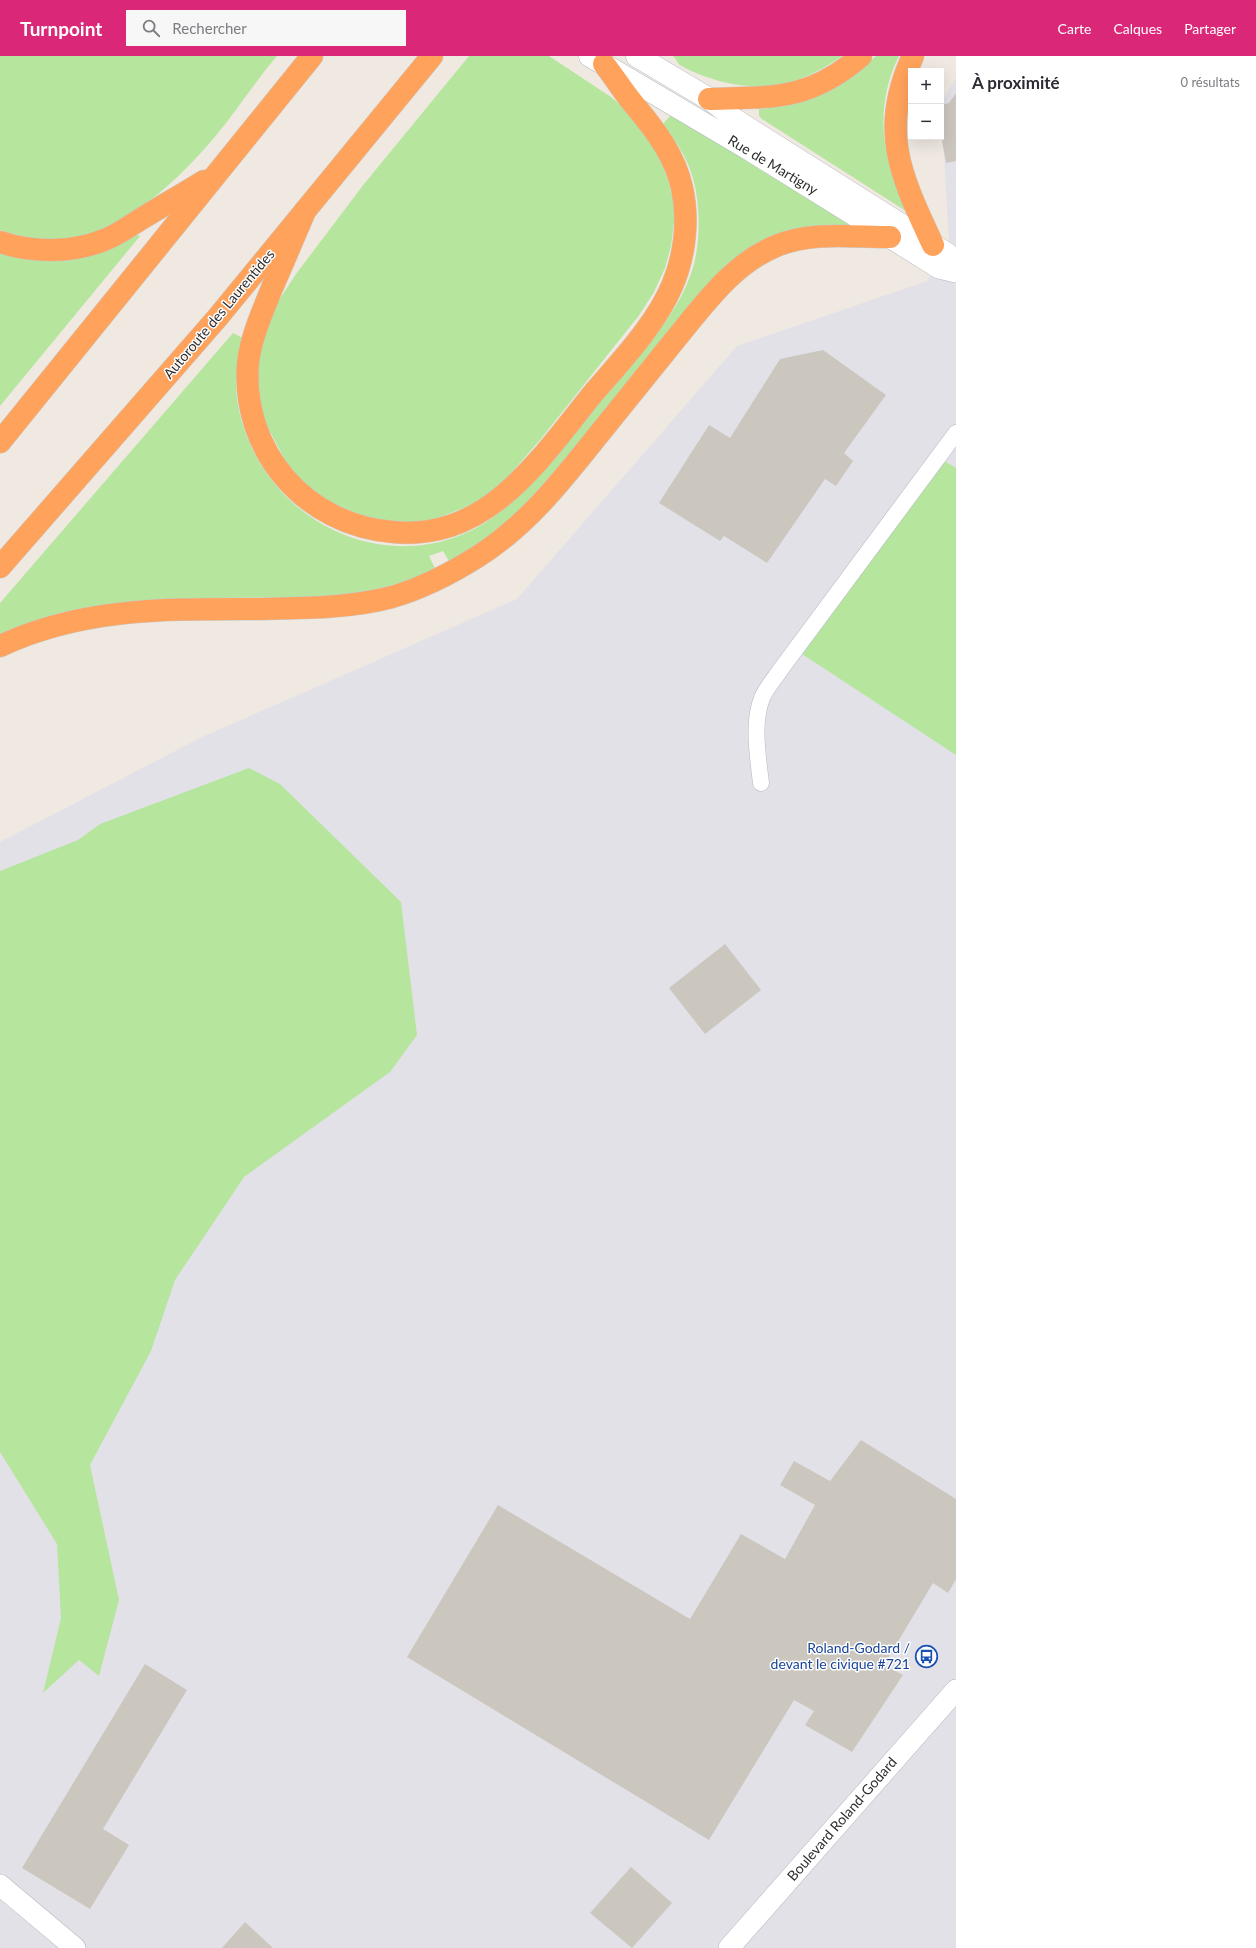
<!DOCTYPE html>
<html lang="fr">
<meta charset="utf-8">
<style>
:root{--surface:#fff;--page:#f7f7f7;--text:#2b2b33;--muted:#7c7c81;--line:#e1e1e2;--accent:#db2777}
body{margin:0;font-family:Lato,sans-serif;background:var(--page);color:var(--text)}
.controls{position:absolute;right:12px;top:12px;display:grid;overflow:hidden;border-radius:0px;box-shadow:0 4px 16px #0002}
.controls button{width:36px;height:36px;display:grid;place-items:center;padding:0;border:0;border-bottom:1px solid var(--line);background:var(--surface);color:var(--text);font:20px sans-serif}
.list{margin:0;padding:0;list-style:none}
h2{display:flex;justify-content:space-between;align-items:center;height:52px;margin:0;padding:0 16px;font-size:17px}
h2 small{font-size:13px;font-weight:400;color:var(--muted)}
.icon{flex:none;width:22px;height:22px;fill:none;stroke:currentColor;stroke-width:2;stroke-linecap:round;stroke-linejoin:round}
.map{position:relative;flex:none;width:956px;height:1892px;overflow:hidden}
header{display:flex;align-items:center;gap:24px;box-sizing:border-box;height:56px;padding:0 20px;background:var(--accent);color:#fff}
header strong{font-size:19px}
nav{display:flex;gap:22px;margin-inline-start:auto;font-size:14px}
.search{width:280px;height:36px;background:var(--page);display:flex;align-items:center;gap:10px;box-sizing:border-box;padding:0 14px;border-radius:0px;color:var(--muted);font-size:15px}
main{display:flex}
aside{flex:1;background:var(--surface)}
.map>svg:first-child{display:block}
.industrial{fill:#e3e1e8}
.green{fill:#b6e59e}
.building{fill:#cbc7bf}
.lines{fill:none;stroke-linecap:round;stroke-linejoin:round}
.minor-casing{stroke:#b4b7c1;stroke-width:17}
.tertiary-casing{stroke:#b4b7c1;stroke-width:22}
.secondary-casing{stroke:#b4b7c1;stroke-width:23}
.motorway-casing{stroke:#c9c9c9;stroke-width:23}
.minor{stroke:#fff;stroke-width:16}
.tertiary{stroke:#fff;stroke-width:21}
.secondary{stroke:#fff;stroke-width:22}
.motorway{stroke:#ffa35c;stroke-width:22}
.labels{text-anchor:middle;stroke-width:3;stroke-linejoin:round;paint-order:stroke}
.street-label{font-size:14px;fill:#2e2e2e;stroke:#fff}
.transit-label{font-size:14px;fill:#164399;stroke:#fff;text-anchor:end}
</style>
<header>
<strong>Turnpoint</strong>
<div class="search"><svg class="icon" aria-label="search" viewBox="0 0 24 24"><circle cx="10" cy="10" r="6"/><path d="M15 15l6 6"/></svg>Rechercher</div>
<nav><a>Carte</a><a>Calques</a><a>Partager</a></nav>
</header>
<main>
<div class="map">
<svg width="956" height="1892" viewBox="0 0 956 1892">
<rect width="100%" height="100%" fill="#efe9e1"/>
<path class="industrial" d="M956 22V1892H0V786L202 681 517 543 737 290 927 225 949 187 941 46Z"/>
<g class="green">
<path d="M0 0H277C259 21 243 45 226 67 190 113 133 171 74 182 50 187 23 182 0 174Z"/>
<path d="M469 0H549L611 41 624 52 639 68 660 103 668 124 674 148V167L671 190 665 212 654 236 640 258 540 384 504 425 488 439 471 449 433 464 414 467 371 463 324 444 296 419 285 404 267 370 261 350 259 329V307L262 281 270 258 296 218 364 128Z"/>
<path d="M673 0H842C803 27 771 37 723 26 709 22 693 17 680 9 677 7 677 3 673 0Z"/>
<path d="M876 0H899C880 37 879 81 893 120 897 133 904 145 909 157L762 63 759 60V53L786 50 801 46 866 9Z"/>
<path d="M671 59 853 170 775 180 503 471 450 507 443 495 429 500 436 514C404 528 370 535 336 540 286 542 236 541 186 543 122 545 58 549 0 580V547L233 277 243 282C241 290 238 299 237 308 231 353 250 400 279 433 336 497 432 511 500 456 541 423 572 378 605 338 639 298 683 256 695 204 701 176 700 140 690 113 684 97 673 81 663 68Z"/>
<path d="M137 179 140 180 0 350V196L128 183Z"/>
<path d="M946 406 956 412V699L802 598 933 408Z"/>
<path d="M249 712 280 728 401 846 417 979 390 1016 244 1121 175 1224 151 1295 90 1409 119 1544 99 1620 79 1604 43 1637 61 1562 57 1488 0 1396V815L78 784 100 768Z"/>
</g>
<g class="building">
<path d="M956 37V105L946 107 941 79V49L949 47Z"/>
<path d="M823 294 886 339 844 397 853 405 836 430 825 423 767 507 724 480 720 485 659 447 709 369 730 382 780 303Z"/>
<path d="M725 888 761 934 705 978 669 932Z"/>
<path d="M861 1384 956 1443V1523L948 1537 933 1527 884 1609 903 1619 852 1696 805 1669 814 1655 794 1644 709 1784 407 1601 498 1449 690 1563 741 1478 785 1503 815 1449 780 1429 794 1405 830 1425Z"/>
<path d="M145 1608 187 1634 103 1773 129 1789 90 1853 22 1812Z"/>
<path d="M631 1811 672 1847 632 1892 590 1857Z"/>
<path d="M245 1866 273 1892H222Z"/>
</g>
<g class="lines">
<defs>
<path id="minor" d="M761 727C758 701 752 667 762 642 766 632 775 622 781 613L956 377"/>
<g id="tertiary">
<path d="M604 8 751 95 939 212 956 216"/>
<path d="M709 43 736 64 948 198 956 208"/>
<path d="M0 1829 75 1892"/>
<path d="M729 1892 956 1634"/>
</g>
<g id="secondary">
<path d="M590 0 604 8"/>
<path d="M637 0 709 43"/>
</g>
<g id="motorway">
<path d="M913 0C878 74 901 120 933 189"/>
<path d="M709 43C773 41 809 45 861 0"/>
<path d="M305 155C294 181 283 207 272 232 262 257 251 281 248 307 241 395 305 469 393 476 412 478 431 476 450 470 468 464 485 454 500 442 535 414 563 375 591 340 619 307 655 270 672 230 685 200 689 164 682 132 675 100 656 75 636 51 624 37 615 22 604 8"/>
<path d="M0 186C32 197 73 197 104 184 118 179 129 170 141 163 162 150 183 138 204 125"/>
<path d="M0 386 312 0"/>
<path d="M0 511 218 261 432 0"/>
<path d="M0 590C81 552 164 553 251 553 298 552 346 553 392 541 423 532 450 518 477 501 525 471 560 427 595 383 621 351 647 318 674 285 703 250 732 208 776 190 811 175 853 181 890 181"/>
</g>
</defs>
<use href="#minor" class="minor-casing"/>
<use href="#tertiary" class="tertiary-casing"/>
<use href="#secondary" class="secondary-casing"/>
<use href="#motorway" class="motorway-casing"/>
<use href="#minor" class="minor"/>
<use href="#tertiary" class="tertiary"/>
<use href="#secondary" class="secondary"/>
<use href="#motorway" class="motorway"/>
</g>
<defs>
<symbol id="bus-ring" viewBox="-11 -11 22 22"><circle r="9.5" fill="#fff" stroke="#1a4fb4" stroke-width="1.5"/><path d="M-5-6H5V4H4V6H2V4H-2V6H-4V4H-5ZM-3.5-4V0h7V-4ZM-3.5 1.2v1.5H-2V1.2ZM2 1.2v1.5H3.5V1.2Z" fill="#1a4fb4"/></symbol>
</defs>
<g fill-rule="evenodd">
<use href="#bus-ring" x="914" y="1588" width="25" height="25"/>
</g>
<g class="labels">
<g class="street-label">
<text transform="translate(773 109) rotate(31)" y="5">Rue de Martigny</text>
<text transform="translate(219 258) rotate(-50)" y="5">Autoroute des Laurentides</text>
<text transform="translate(842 1763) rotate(-49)" y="5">Boulevard Roland-Godard</text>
</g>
<g class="transit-label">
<text x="910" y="1597">Roland-Godard /<tspan x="910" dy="16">devant le civique #721</tspan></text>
</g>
</g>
</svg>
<div class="controls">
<button>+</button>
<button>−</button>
</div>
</div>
<aside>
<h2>À proximité<small>0 résultats</small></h2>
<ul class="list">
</ul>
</aside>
</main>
